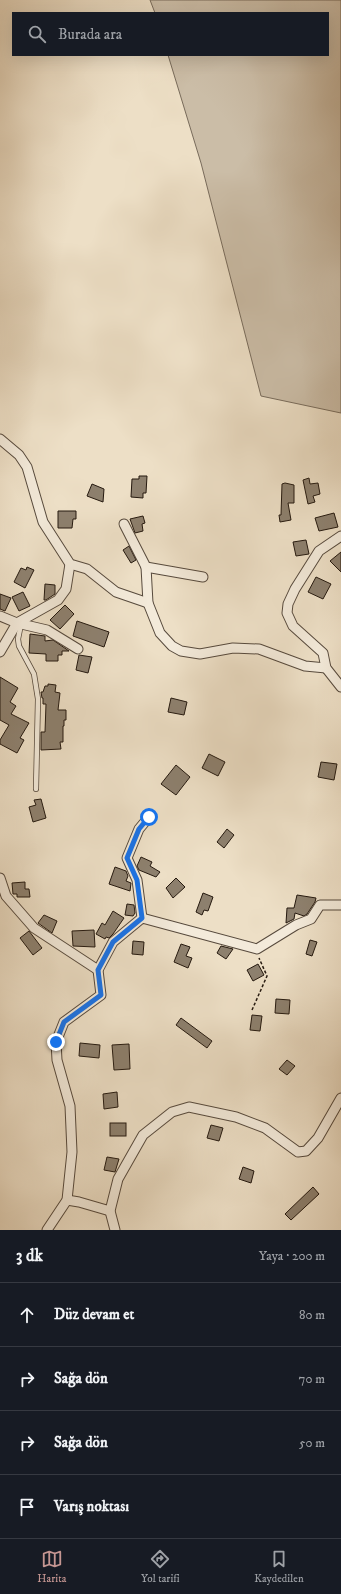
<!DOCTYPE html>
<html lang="tr">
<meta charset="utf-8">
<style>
:root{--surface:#171b24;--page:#242831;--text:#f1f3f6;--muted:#9ea1a6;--line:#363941;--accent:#c59692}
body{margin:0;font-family:"IM FELL DW Pica",serif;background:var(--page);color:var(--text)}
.stop{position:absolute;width:12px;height:12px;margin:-9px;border:3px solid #1a73e8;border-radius:50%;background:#fff}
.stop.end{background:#1a73e8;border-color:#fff;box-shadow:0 1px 4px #0008}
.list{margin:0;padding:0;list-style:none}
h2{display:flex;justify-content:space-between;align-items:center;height:52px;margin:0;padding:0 16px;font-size:17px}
h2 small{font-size:13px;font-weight:400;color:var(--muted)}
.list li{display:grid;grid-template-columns:26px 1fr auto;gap:12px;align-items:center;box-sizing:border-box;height:64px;padding:0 16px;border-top:1px solid var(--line)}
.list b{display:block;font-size:15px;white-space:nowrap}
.list em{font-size:13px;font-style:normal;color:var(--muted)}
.icon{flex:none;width:22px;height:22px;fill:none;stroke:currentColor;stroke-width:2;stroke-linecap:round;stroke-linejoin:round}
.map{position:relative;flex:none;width:341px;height:1230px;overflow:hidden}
.search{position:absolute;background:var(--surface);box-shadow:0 4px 16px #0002;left:12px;right:12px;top:12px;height:44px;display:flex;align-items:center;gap:10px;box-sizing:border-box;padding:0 14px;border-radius:0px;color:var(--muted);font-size:15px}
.sheet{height:308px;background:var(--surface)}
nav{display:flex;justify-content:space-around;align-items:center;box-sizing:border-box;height:56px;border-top:1px solid var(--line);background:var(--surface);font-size:11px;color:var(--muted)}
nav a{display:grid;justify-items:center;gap:2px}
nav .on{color:var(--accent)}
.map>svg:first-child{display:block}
.green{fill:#cbbda7;stroke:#786b5b}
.building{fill:#8d806e;stroke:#25190f}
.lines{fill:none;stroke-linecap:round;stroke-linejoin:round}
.lane-casing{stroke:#574a3d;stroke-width:6}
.street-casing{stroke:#574a3d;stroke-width:11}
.path{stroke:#25190f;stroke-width:1.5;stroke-dasharray:3 2;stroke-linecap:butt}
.lane{stroke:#f3eada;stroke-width:4.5}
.street{stroke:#f3eada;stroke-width:9}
.route{stroke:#1a73e8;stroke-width:5}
</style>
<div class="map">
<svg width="341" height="1230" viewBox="0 0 341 1230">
<rect width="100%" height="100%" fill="#eddfc6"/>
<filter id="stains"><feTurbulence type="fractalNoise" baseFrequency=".005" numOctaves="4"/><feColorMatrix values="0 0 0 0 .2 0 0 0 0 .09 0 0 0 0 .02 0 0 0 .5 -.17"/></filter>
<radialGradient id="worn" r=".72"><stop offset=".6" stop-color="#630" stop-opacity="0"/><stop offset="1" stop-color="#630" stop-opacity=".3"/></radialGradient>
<path class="green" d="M150 0H341V413L261 396 201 163 168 55H328V13H155Z"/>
<g class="building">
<path d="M139 476H147L146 493H143V498L131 497 132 479H139Z"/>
<path d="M309 478 310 484 318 483 320 494 313 496 315 502 308 504 303 480Z"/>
<path d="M285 483 294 485V503H288L291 520 280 522 279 515H281L282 484Z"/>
<path d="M92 484 104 489 103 502 87 496Z"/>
<path d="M58 511H76V519H73L72 528H58Z"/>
<path d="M334 513 338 527 319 531 315 518Z"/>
<path d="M143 516 145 523 142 524 143 531 135 533 130 519Z"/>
<path d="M306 540 309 554 296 556 293 542Z"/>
<path d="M129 546 136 560 131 563 123 550Z"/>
<path d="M341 552V572L330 561Z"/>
<path d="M27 567 34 570 25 588 14 582 21 568 26 570Z"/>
<path d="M316 577 331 584 323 599 308 592Z"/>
<path d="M45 584 55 585V594L46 600H44Z"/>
<path d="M23 592 30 606 19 611 12 597Z"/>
<path d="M0 594 11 598 5 611 0 609Z"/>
<path d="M65 605 74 614 60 629 50 620Z"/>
<path d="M77 621 109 632 104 647 73 636Z"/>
<path d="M30 634 45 636V641L53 640 69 651H62V655H58V661H46V654L29 653Z"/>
<path d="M79 655 92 657 88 673 76 670Z"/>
<path d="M0 677 18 688 10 702 16 706 11 714 29 723 20 738 24 740 17 753 0 744V740L9 725 0 720Z"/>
<path d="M48 684 56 685 55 692 60 693 58 710H66V720H64V726H63V742H60L61 749 41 750V732H45L46 704H43V698H42L41 692H43L45 686H48Z"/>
<path d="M171 698 187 702 184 715 168 712Z"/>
<path d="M209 754 225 762 218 776 202 768Z"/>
<path d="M321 762 337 764 334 780 318 777Z"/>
<path d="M176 765 190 777 176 795 161 784Z"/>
<path d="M41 799 46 818 33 822 29 807 36 805 34 800Z"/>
<path d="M227 829 234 835 224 848 217 842Z"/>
<path d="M141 857 152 862 150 866 160 872 156 877 139 870 137 866Z"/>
<path d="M115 867 126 871 128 876 126 881 131 883 130 891 109 884Z"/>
<path d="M176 878 185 887 173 898 166 888Z"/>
<path d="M25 882V889H29L30 897H17V894H13L12 883Z"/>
<path d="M203 893 213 897 208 911 204 910 202 915 196 912Z"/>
<path d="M297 895 316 898 315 902 307 914 304 916 295 913 294 919 286 923 287 908H294Z"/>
<path d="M127 904 134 905 135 913 133 916 125 915Z"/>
<path d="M113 911 124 918 113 934 109 938 106 937 105 939 96 934 102 923 105 925Z"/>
<path d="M44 915 57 921 52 933 38 923Z"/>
<path d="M94 930 95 947 73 946 72 931Z"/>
<path d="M29 931 42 948 33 955 20 938Z"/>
<path d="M310 940 317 942 312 956 306 954Z"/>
<path d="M133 941 144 942 143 955 132 954Z"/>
<path d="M181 944 190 947 186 956 192 958 188 968 174 962Z"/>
<path d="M221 946 233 949 226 959 217 953Z"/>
<path d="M258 964 264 975 253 981 247 970Z"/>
<path d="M276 999 290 1000 289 1014 275 1013Z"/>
<path d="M252 1015 262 1016 260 1031 250 1030Z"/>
<path d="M181 1018 212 1041 207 1048 176 1025Z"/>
<path d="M80 1043 100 1045 99 1058 79 1056Z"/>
<path d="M129 1044 130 1069 114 1070 112 1045Z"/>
<path d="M287 1060 295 1066 287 1075 279 1069Z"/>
<path d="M117 1092 118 1107 104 1109 103 1094Z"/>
<rect x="110" y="1123" width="16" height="13"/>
<path d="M211 1125 223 1128 219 1141 207 1138Z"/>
<path d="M107 1157 119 1159 115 1172 104 1170Z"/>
<path d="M243 1167 254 1171 251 1183 239 1179Z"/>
<path d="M313 1187 319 1194 291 1220 285 1214Z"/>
</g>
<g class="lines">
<defs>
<path id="lane" d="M21 624 18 639 19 646 34 674 38 699 36 789"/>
<g id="street">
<path d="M0 439 19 455 27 467 43 522 70 564 87 569 116 592 148 603"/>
<path d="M124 524 146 567 203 577"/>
<path d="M341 536 319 551 295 589 288 604 287 613 293 626 323 653 326 668 341 687"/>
<path d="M146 567 148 603 160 633 172 646 181 651 200 654 233 648 259 649 305 666 326 668"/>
<path d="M0 616 17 623 47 630 78 649"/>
<path d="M0 652 17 623 58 600 66 589 70 564"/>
<path d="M0 878 6 896 34 928 98 970"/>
<path d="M142 918 137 880 127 858 139 829 149 817"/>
<path d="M67 1200 79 1202 110 1211"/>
<path d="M47 1230 67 1200 72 1152 70 1106 57 1060 56 1042 64 1022 101 995 98 970 113 942 142 918 257 949 296 925 311 919 320 905H341"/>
<path d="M115 1230 110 1211 118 1179 143 1135 172 1112 189 1107 236 1117 265 1128 298 1152 306 1151 318 1138 341 1098"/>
</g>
</defs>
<use href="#lane" class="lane-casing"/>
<use href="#street" class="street-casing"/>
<path class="path" d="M252 1010 267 976 259 958"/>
<use href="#lane" class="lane"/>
<use href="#street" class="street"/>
</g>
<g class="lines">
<path class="route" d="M56 1042 64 1022 101 995 98 970 113 942 142 918 137 880 127 858 139 829 149 817"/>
</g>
<rect width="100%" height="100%" filter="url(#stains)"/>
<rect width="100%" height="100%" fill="url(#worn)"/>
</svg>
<div class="stop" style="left:149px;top:817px"></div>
<div class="stop end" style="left:56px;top:1042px"></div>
<div class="search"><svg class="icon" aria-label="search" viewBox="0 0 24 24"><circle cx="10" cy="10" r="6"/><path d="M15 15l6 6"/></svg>Burada ara</div>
</div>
<section class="sheet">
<h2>3 dk<small>Yaya · 200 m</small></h2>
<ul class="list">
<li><svg class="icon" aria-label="ahead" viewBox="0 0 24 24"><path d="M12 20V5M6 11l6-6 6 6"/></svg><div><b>Düz devam et</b></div><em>80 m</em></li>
<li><svg class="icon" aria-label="right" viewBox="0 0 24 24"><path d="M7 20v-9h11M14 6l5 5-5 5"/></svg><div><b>Sağa dön</b></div><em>70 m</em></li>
<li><svg class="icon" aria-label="right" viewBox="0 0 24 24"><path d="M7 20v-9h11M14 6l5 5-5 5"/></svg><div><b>Sağa dön</b></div><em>50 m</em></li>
<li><svg class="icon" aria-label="arrive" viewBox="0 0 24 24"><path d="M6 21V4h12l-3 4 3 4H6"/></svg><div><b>Varış noktası</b></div></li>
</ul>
</section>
<nav>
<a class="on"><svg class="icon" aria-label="map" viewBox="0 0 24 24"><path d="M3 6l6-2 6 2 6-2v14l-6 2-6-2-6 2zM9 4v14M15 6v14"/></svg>Harita</a>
<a><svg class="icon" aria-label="directions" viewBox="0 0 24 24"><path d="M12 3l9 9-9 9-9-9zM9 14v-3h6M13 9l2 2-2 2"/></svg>Yol tarifi</a>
<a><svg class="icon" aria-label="saved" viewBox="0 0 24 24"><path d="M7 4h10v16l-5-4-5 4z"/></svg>Kaydedilen</a>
</nav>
